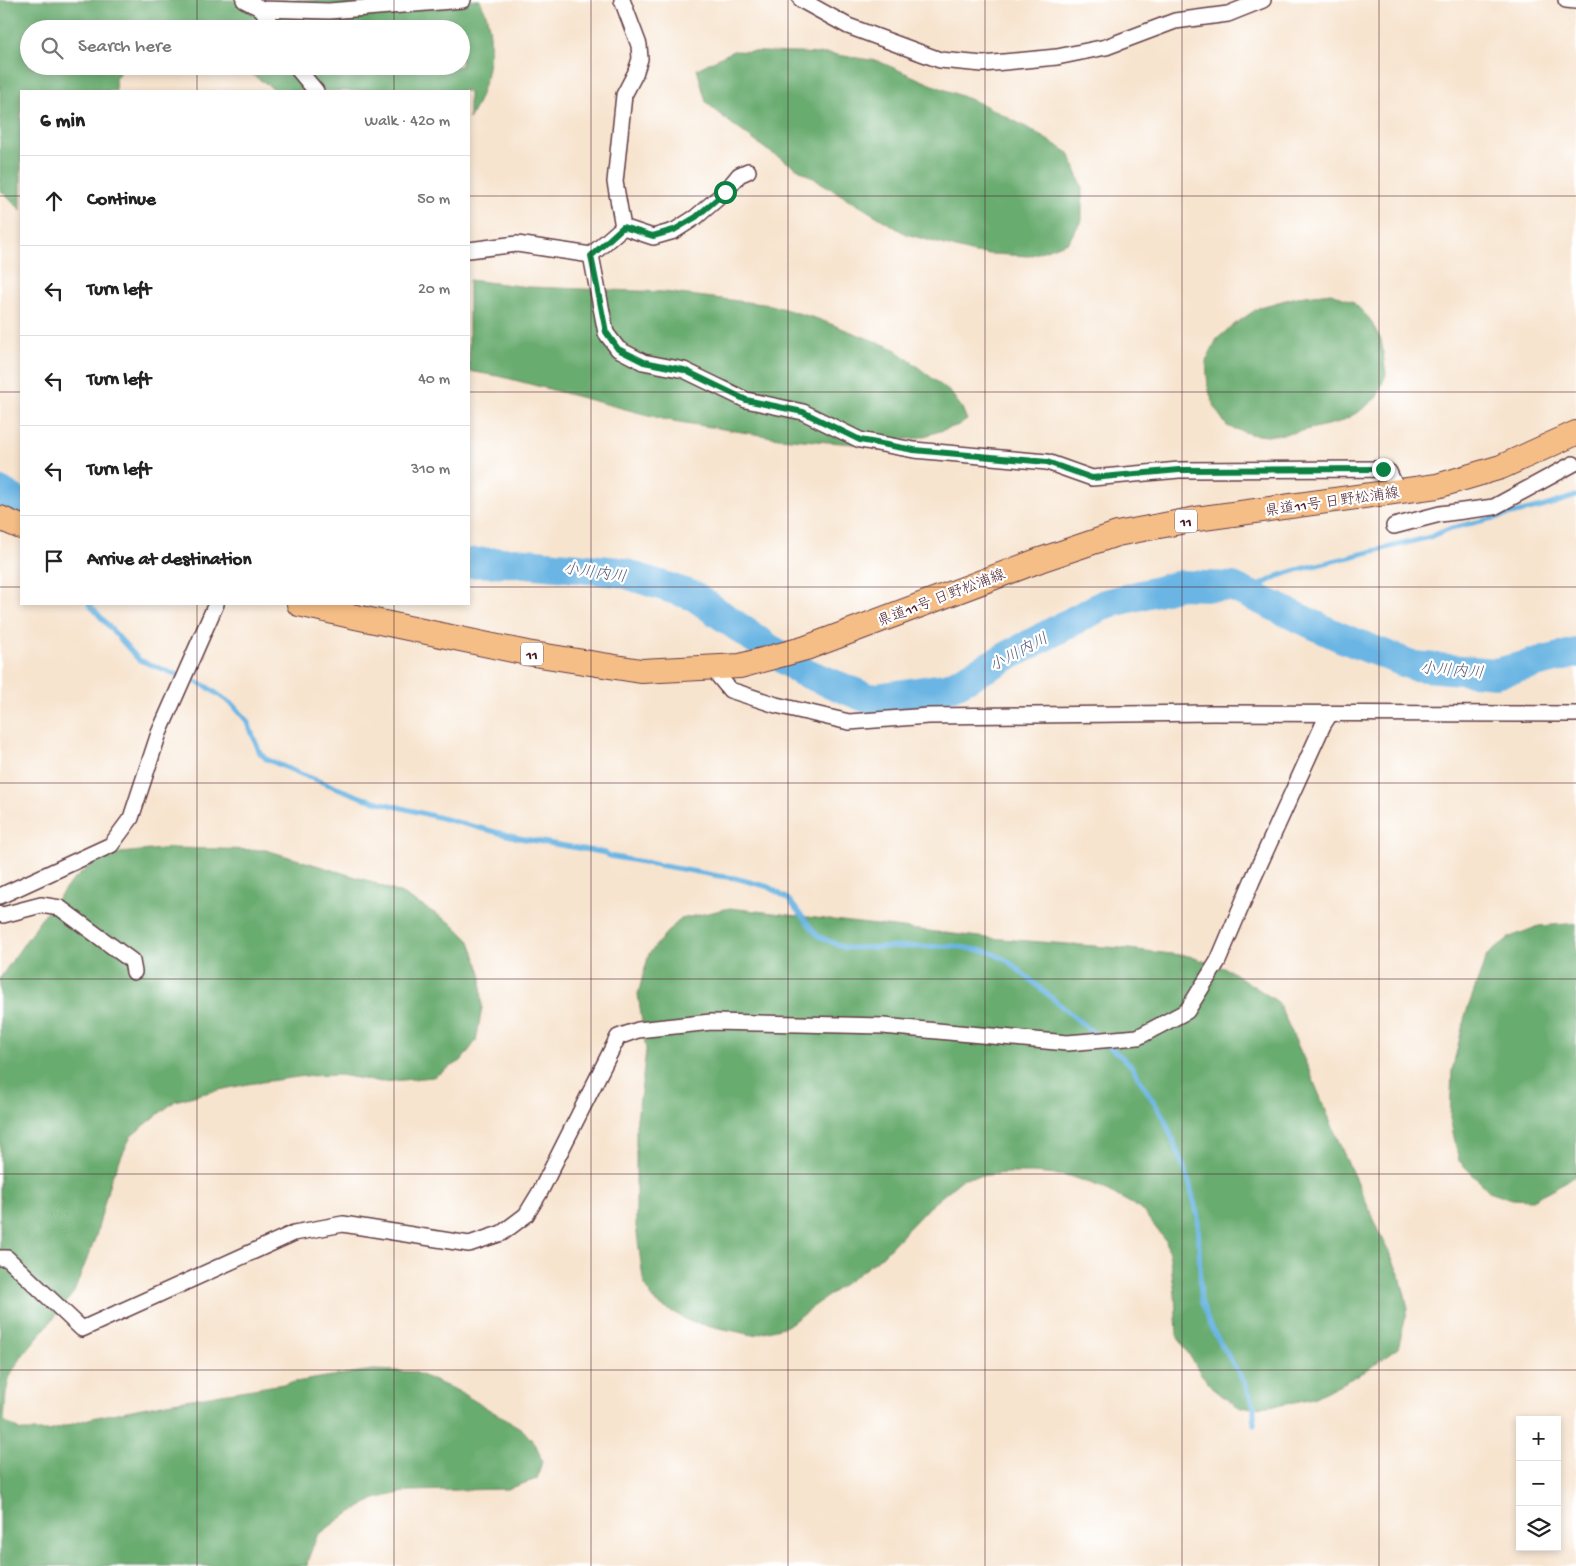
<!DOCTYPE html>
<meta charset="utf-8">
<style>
:root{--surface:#fff;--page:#f6f6f6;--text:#222;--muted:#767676;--line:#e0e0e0}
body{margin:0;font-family:"Gochi Hand","Klee One",sans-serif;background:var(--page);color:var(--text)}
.controls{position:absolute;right:15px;bottom:15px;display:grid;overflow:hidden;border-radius:0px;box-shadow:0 2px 8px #0003}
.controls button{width:45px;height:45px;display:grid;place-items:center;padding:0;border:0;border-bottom:1px solid var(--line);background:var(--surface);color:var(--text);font:25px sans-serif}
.stop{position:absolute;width:15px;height:15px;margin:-11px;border:4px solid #0b8043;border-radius:50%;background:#fff}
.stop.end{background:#0b8043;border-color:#fff;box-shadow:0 1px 5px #0008}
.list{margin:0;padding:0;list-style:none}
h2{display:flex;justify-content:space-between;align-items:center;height:65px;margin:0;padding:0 20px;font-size:21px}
h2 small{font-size:16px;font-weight:400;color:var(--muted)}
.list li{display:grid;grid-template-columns:32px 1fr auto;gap:15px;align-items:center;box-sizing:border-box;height:90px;padding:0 20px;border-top:1px solid var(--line)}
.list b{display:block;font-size:19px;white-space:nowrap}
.list em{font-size:16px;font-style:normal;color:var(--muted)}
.icon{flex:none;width:28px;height:28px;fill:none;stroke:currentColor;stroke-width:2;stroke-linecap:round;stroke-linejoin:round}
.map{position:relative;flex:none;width:1576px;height:1566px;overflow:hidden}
.search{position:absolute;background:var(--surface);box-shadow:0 2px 8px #0003;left:20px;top:20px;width:450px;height:55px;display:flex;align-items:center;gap:12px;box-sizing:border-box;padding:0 18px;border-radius:28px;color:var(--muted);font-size:19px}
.panel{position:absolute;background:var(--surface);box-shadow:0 2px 8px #0003;left:20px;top:90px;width:450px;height:515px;border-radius:0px}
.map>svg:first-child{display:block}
.forest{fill:#69ac70;stroke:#5a664e}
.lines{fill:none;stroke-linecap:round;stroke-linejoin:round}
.stream{stroke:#6bb5e3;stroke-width:5}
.river{stroke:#6bb5e3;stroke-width:30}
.street-casing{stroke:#643d44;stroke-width:18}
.primary-casing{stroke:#643d44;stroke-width:26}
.street{stroke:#fff;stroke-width:15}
.primary{stroke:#f6be87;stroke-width:24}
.route{stroke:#0b8043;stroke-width:6}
.grid{fill:none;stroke:#4a1f2b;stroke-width:1;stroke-opacity:0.55}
.labels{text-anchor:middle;stroke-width:4.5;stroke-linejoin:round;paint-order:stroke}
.shield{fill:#fff;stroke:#80626b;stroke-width:1}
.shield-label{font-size:14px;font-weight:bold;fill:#4a1f2b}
.street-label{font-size:15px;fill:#4a1f2b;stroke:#fff}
.water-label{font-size:16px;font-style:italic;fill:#575b75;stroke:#fff}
</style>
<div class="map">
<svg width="1576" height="1566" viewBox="0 0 1576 1566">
<rect width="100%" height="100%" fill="#fff"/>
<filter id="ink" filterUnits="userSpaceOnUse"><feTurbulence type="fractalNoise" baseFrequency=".02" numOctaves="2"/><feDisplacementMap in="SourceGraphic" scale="10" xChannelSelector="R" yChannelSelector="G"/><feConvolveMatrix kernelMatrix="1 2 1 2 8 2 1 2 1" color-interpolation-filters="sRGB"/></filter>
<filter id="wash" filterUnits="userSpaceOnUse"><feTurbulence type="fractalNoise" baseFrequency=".0096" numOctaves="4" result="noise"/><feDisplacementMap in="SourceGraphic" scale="20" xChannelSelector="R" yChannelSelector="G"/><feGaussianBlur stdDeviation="1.12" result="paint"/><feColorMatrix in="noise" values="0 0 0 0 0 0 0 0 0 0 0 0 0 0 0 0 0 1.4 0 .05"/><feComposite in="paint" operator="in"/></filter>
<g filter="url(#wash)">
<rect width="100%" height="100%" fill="#f7e4cf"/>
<g class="forest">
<path d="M0 0H480C483 7 487 14 488 22 495 50 485 95 469 119V91H277L239 66H461V29H29V66H124L115 79 116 91H21V210L0 190Z"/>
<path d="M733 51 830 54 878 61 928 83 982 104 1026 127 1069 153 1082 187V220L1068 242 1029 256 974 253 906 234 767 150 728 121 706 102 697 69Z"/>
<path d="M469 280 529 287 664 292 771 305 818 319 895 349 951 393 962 408 967 420 959 425 918 438 853 444 779 438 667 420 503 377 469 371Z"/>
<path d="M1331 293 1353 302 1369 318 1381 340 1386 374 1377 397 1360 411 1340 422 1292 433 1267 436 1250 434 1227 426 1214 407 1208 387 1206 361 1217 339 1232 326 1260 307 1297 297Z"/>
<path d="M171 848 266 850 366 880 402 894 453 924 470 941 481 973 482 1008 476 1041 461 1061 433 1077 382 1082 339 1075 305 1076 248 1084 201 1094 175 1101 131 1136 110 1181 96 1236 74 1292 53 1319 25 1352 10 1375 6 1393 4 1421 21 1431H49L92 1418 167 1403 332 1376 373 1370 414 1372 458 1391 522 1429 536 1445 542 1461 537 1479 507 1489 408 1491 375 1499 341 1518 317 1536 308 1559 307 1566H0V978L44 915 71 882 91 865 120 853Z"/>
<path d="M730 908 988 938 1120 948 1189 956 1229 970 1278 1002 1309 1070 1346 1159 1400 1276 1408 1308 1398 1348 1364 1372 1313 1398 1281 1405 1241 1408 1220 1395 1201 1374 1177 1335 1175 1294 1170 1258 1166 1241 1141 1209 1101 1187 1070 1176 1033 1173H1004L964 1178 929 1207 881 1257 787 1326 753 1335 691 1322 656 1303 644 1285 636 1226V1125L642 1085 646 1050 638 994 649 954 667 932 681 919Z"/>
<path d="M1567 924H1576V1176L1532 1200 1512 1199 1489 1191 1459 1161 1450 1118 1452 1071 1465 1016 1487 955 1510 937 1539 926Z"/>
</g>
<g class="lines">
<g class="stream">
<path d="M1246 593 1278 576 1297 570 1430 537 1451 528 1542 507 1576 496"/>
<path d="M89 604 139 660 206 686 233 705 247 721 260 753 266 759 301 774 363 798 519 838 606 853 609 856 719 876 735 878 769 887 788 899 818 936 845 948 954 946 990 952 1008 961 1098 1037"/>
<path d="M1106 1044 1130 1064 1164 1118 1188 1178 1198 1217 1201 1300 1210 1326 1243 1380 1254 1406V1424"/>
</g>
<g class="river">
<path d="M0 491 21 504"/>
<path d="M469 563 515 562 620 572 694 596 801 671 870 699 950 687 1105 604 1181 585 1233 587 1340 637 1414 666 1496 673 1576 653"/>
</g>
</g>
</g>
<g filter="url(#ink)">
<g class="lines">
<defs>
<g id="street">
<path d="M244 0 262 9 329 11 463 0"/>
<path d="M801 0 848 26 940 60 983 64 1057 57 1106 47 1175 21 1228 14 1263 0"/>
<path d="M1566 0 1576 1"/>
<path d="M262 9 273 29"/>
<path d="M295 66 316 91"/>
<path d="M623 227 653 237 674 231 696 217 725 192 739 175 748 171"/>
<path d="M469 250 517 244 591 255 623 227 615 182 624 95 635 74 640 59 639 45 622 0"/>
<path d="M591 255 606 333 618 349 643 362 684 370 746 400 803 412 860 440 914 450 1047 462 1092 478 1179 470 1383 469 1389 472 1393 481 1394 492"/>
<path d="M1394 526 1440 514 1494 507 1573 464"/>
<path d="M712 668 730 690 776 705 849 722 928 716 1213 713 1576 714"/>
<path d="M0 896 111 845 131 818 159 733 216 604"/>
<path d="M0 914 3 915 41 905 60 908 132 961 134 972"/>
<path d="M0 1258H7L82 1329 294 1233 343 1224 469 1244 502 1233 526 1215 540 1192 618 1037 638 1030 711 1022 883 1026 1067 1043 1138 1037 1187 1011 1218 961 1252 881 1323 725 1330 714"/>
</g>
<g id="primary">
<path d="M0 518 21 527"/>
<path d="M299 604 351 616 527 653 641 671 740 666 806 648 1040 560 1117 534 1196 519 1437 486 1501 467 1576 433"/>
</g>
</defs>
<use href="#street" class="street-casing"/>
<use href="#primary" class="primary-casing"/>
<use href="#street" class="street"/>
<use href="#primary" class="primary"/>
</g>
</g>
<g class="lines" filter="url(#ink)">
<path class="route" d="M725 192 696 217 674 230 653 236 623 227 591 256 606 332 618 349 644 362 684 370 746 400 803 412 860 440 914 450 1047 462 1092 478 1179 470 1383 469"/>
</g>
<path class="grid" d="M197 0V29M394 0V29M591 0V1566M788 0V1566M985 0V1566M1182 0V1566M1379 0V1566M197 66V91M394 66V91M0 196H21M469 196H1576M0 392H21M469 392H1576M0 587H21M469 587H1576M197 604V1566M394 604V1566M0 783H1576M0 979H1576M0 1174H1576M0 1370H1576"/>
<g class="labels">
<g class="shield">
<rect x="1175" y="509.5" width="22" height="23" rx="4"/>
<rect x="521" y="642.5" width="22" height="23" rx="4"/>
</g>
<g class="shield-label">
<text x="1186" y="526">11</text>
<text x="532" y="659">11</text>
</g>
<g class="street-label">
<text transform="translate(1332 501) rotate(-8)" y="5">県道11号 日野松浦線</text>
<text transform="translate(941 597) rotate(-21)" y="5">県道11号 日野松浦線</text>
</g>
<g class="water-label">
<text transform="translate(595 571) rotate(8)" y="6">小川内川</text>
<text transform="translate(1018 651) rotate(-28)" y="6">小川内川</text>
<text transform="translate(1452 669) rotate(5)" y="6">小川内川</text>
</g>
</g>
</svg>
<div class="controls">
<button>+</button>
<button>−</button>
<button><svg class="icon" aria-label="layers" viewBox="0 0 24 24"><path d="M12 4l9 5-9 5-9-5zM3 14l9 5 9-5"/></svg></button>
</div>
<div class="stop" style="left:725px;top:192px"></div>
<div class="stop end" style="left:1383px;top:469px"></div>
<div class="search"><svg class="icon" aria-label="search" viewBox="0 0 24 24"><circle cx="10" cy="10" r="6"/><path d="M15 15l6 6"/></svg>Search here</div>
<section class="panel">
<h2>6 min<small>Walk · 420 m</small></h2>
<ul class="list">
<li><svg class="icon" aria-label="ahead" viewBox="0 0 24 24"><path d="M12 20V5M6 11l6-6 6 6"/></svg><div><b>Continue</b></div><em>50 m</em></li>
<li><svg class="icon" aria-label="left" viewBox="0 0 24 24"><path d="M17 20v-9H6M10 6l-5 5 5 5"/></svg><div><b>Turn left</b></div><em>20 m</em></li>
<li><svg class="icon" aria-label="left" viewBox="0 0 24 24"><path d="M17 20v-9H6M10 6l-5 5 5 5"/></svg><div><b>Turn left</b></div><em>40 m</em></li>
<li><svg class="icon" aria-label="left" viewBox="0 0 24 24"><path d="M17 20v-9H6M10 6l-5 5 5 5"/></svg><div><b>Turn left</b></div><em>310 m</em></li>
<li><svg class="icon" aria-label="arrive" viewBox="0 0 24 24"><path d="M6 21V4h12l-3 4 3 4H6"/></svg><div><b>Arrive at destination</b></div></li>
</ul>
</section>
</div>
